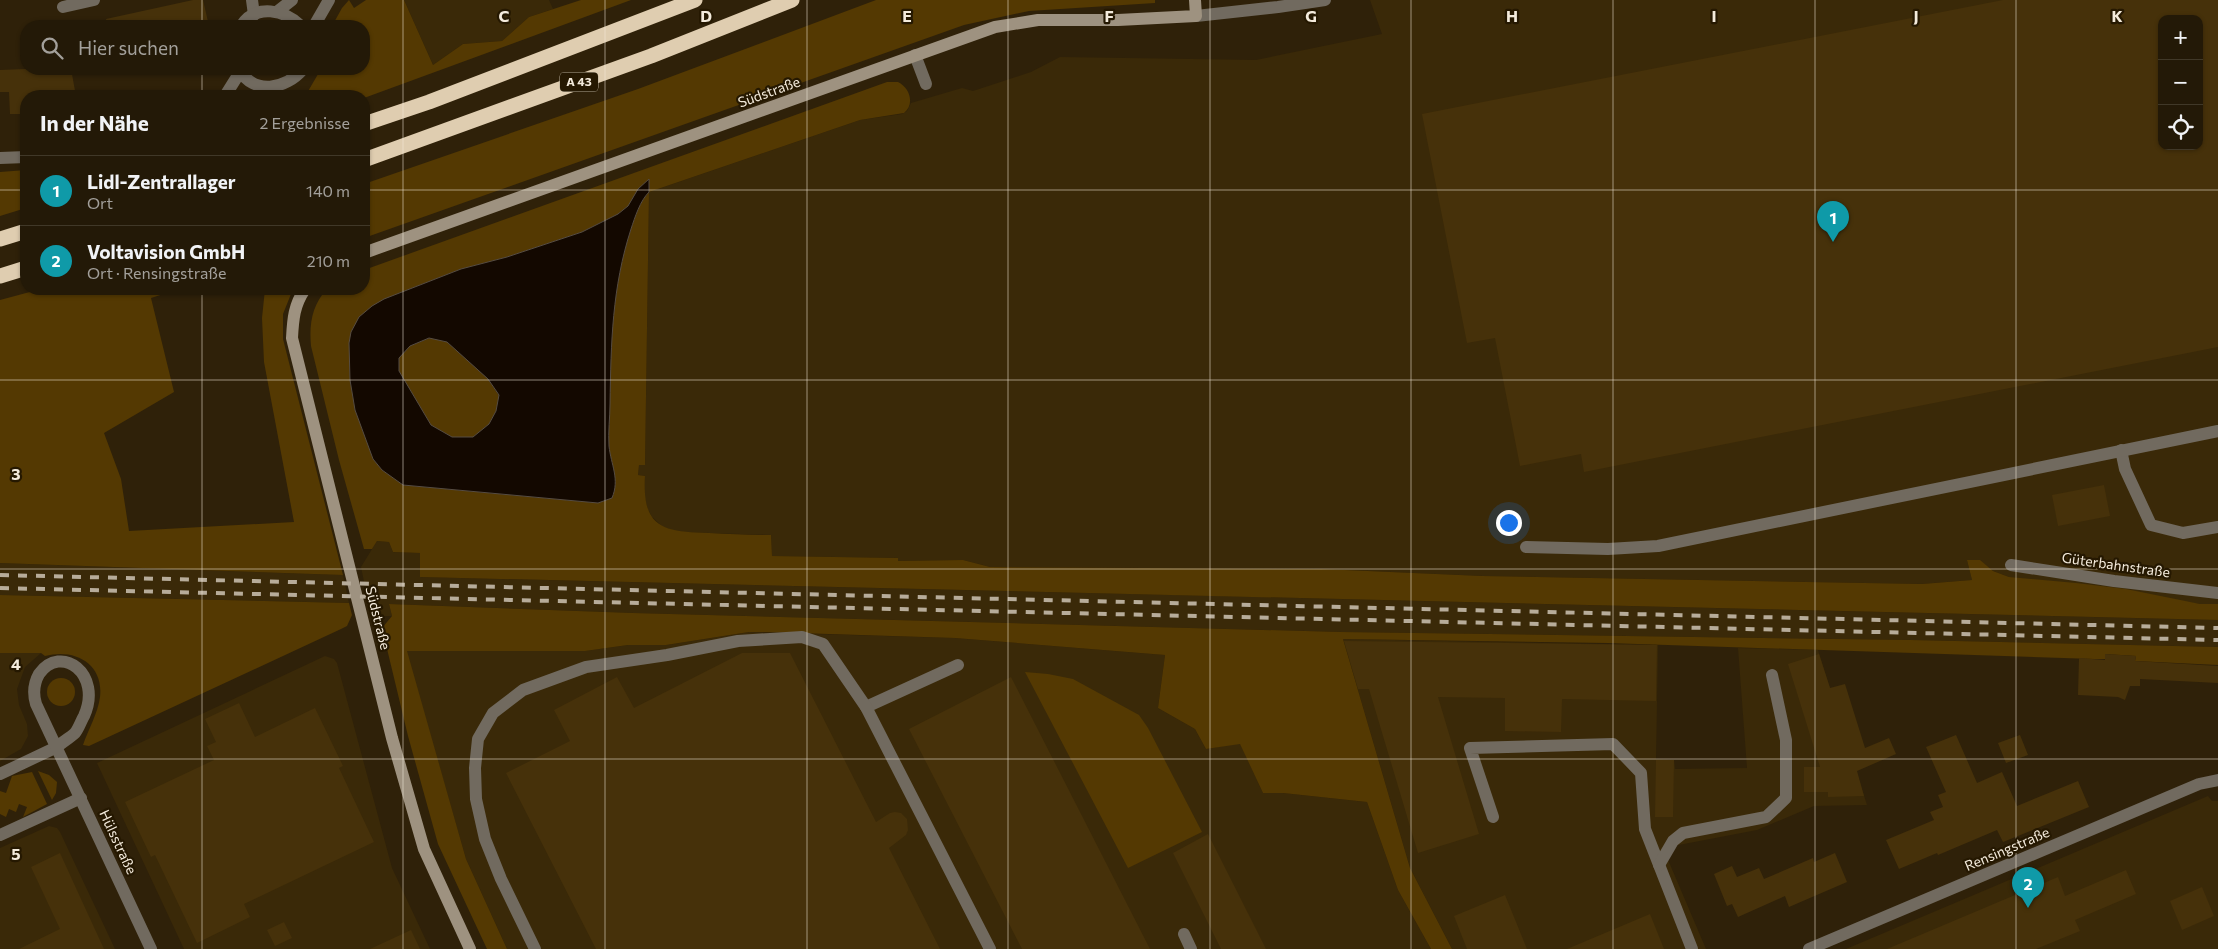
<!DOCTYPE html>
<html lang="de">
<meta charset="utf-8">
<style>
:root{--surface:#231907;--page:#2b2211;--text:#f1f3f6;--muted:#a3a09b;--line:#403828;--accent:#b4acf9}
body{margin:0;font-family:Commissioner,sans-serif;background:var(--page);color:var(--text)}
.controls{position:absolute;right:15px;top:15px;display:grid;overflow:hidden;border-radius:10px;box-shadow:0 1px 4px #0004}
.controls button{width:45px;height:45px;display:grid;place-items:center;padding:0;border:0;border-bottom:1px solid var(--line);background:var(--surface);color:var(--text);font:25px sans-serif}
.you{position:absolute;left:1508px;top:522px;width:18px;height:18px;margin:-12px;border:4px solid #fff;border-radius:50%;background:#1a73e8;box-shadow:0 0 0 8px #1a73e833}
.badge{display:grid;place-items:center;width:32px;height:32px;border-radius:50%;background:var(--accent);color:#fff;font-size:16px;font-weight:700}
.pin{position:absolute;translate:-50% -41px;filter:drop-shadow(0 1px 2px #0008)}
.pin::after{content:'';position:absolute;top:26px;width:18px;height:15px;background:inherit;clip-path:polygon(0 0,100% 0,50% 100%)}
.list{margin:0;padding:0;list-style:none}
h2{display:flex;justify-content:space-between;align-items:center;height:65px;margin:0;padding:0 20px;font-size:21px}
h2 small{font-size:16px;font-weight:400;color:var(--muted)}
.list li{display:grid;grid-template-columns:32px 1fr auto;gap:15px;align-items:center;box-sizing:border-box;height:70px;padding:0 20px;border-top:1px solid var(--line)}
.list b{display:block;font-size:19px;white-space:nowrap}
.list p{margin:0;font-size:16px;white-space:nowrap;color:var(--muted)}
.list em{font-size:16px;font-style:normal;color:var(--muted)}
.icon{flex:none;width:28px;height:28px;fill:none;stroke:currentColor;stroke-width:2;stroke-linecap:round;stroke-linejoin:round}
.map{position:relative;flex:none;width:2218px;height:949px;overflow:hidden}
.search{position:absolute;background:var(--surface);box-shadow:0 1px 4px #0004;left:20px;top:20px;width:350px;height:55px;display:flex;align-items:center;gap:12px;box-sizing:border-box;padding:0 18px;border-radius:20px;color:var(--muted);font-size:19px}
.panel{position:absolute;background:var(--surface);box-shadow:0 1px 4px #0004;left:20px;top:90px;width:350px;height:205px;border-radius:20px}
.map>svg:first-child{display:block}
.built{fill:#3a2908;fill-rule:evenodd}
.green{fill:#543902;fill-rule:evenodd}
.water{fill:#130800;stroke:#564c42;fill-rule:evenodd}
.building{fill:#46310a;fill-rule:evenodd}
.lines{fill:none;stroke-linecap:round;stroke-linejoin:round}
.lane{stroke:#716a5f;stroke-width:12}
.street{stroke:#716a5f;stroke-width:12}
.secondary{stroke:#9e9280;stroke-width:12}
.highway{stroke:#dfcdb0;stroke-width:15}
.rail{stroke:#b7ac9a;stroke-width:4;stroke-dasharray:9 9;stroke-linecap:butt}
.grid{fill:none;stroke:#f4ebdc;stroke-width:1;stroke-opacity:0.55}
.labels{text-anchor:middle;stroke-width:4.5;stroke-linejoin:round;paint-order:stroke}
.shield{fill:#251801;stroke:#b6ac9a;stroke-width:1}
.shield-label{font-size:12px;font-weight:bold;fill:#f4ebdc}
.street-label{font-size:14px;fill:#f4ebdc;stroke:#251801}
.grid-label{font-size:16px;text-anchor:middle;font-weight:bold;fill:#f4ebdc;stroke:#251801;stroke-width:4.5;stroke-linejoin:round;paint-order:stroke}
</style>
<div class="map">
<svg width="2218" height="949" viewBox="0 0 2218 949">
<rect width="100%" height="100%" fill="#2f2109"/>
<g class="built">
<path d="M404 0H549L553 9 529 17 502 41 463 44 433 65Z"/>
<path d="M1370 0H2218V604H2200L2009 577 1993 571 1980 561 1967 560 1972 580 1922 584 1482 576 1322 569 990 567 963 560 898 561V558L772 556 771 535 677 532 663 527 652 517 648 510 644 496 645 476 638 475 639 465 645 464 649 192 860 120 902 114 907 111 911 103 962 88 973 91 1031 72 1060 57 1256 60 1382 34ZM2162 19H2199V146H2162Z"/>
<path d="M377 541 389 542 393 552 420 553 421 577 2218 620V647L1911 640 1341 632 633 613 389 604 392 616H379L370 611 361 567Z"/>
<path d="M0 563 343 575 349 603 0 595Z"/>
<path d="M749 632 955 638 1165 655 1158 708 1195 729 1206 749 1240 743 1263 793H1283L1367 802 1398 890 1431 949H507L466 859 406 651H585L628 645H666Z"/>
<path d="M1343 639 1658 645 1656 759 1674 760 1675 769 1747 768 1738 648 1818 650 1867 805 1814 806 1757 830 1663 848 1706 949H1452L1410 868Z"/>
<path d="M0 653H41L25 667 17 689 19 705 27 724 28 736 21 749 0 761Z"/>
<path d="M325 656 334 659 337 663 392 868 430 949H184L97 763Z"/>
<path d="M2208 796 2212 801H2218V949H1846Z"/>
<path d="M49 826 57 828 60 832 115 949H0V848Z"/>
</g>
<g class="green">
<path d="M349 0 354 8 366 0H404L433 65 463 44 502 41 529 17 581 0H631L364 98 297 96 307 93 321 69H364V26H332L342 8Z"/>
<path d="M876 0H1155V3L1029 11 964 25 364 238V184L638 89Z"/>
<path d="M887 82H898C910 88 915 104 904 113L860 120 649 192 645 465H639L638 475 645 476C642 528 663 532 709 533 730 534 751 535 771 535L772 556 898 558V561L963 560 990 567 1322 569 1482 576 1922 584 1972 580 1967 560H1980L1993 571 2009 577 2076 583 2126 589 2200 604H2218V620L420 577V553L393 552 389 542 377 541 372 549H364L339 460 311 346C309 324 312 305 327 289H364V270ZM649 180V192C640 201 635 217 631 229 612 288 611 342 610 404 610 417 608 432 609 446 611 465 620 479 612 498L598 503 403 485 382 470 373 459 355 410 350 380 349 343 399 293 461 269 507 257 582 232 618 214 628 206Z"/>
<path d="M26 170V208L0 216V172Z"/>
<path d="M41 289H179L151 298 174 392 104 433 121 479 129 531 294 522 264 362 262 318 265 289H293L283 314V339L343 575 0 563V300Z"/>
<path d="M430 338 447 342 488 379 499 396 496 411 489 424 473 437H452L431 425 399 371V358L410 346Z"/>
<path d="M0 595 349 603 352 615 347 626 341 629 89 746 83 745C88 730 98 713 100 697 104 663 74 648 45 656L41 653H0Z"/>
<path d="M389 604 633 613 1341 632 1911 640 2218 647V665L2135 661 2136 656 2105 654V659H2094L1607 643 1343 639 1410 868 1452 949H1431L1398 890 1367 802 1283 793H1263L1240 744 1206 749 1195 729 1158 708 1165 655 955 638 765 632H749L666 645H628L585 651H407L466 859 507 949H487L438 844 408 736 382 628 392 616Z"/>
<path d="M1025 672 1048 674 1073 679 1139 715 1148 728 1202 832 1128 868Z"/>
<circle cx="61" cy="692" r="14"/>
<path d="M38 771 49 775 57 782 56 793 52 800Z"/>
<path d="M32 772 47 804 23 817 27 807 19 804 16 812 9 809 6 817 0 814V791L6 793 12 776Z"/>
</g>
<path class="water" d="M649 179V192C640 201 635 217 631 229 612 288 611 342 610 404 610 417 608 432 609 446 611 465 620 479 612 498L598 503 403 485 382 470 373 459 355 410 350 380 349 343 351 332 359 317 372 306 384 299 461 269 507 257 582 232 618 214 628 206 638 189ZM429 338 447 342 488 379 499 395 496 411 489 424 473 437H452L431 425 399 371V358L410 346Z"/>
<g class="building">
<path d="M193 0H203L209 26H107L106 19Z"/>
<path d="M2003 0H2218V347L1584 472 1581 454 1520 466 1495 338 1467 343 1422 114ZM2162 19H2199V146H2162Z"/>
<path d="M26 69H71L76 96H26V114H10L9 92H0V70Z"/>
<path d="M2104 485 2110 516 2058 526 2052 495Z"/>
<path d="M1344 641 1657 645 1656 701 1562 699 1561 732 1505 731V698L1438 697 1479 834 1418 853 1369 689H1358Z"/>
<path d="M742 653H790L876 822 890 813 895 812 901 813 907 819 908 830 906 835 889 848 940 949H596L506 773 570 741 554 710 617 677 634 708Z"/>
<path d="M1819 654 1830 688 1845 684 1865 748 1889 738 1896 754 1857 771 1864 796 1828 797V792H1804V767H1820L1788 664Z"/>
<path d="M2105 654 2136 656 2135 661 2218 666V683L2140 679V686H2130L2125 700 2118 697 2078 695 2079 658 2105 660Z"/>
<path d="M1011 677 1150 949H1022L909 729Z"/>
<path d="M239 703 255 737 315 708 343 766 339 768 374 842 244 904 250 917 197 943 155 855 151 857 125 802 214 760 207 746 216 742 205 719Z"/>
<path d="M1956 735 1977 783 2002 772 2017 806 2078 781 2089 807 2003 842 1997 830 1938 855 1937 853 1899 869 1886 840 1934 820 1930 812 1943 807 1938 795 1946 792 1926 747Z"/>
<path d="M2020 735 2028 755 2006 763 1998 743Z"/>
<path d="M1656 760H1674L1673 817H1655Z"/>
<path d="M1208 834 1266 949H1221L1173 853Z"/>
<path d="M60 853 81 899 104 949H19L60 929 31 867Z"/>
<path d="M1835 853 1847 882 1789 907 1785 896 1738 917 1732 904 1727 906 1714 874 1732 866 1737 877 1759 868 1764 879 1813 858 1814 862Z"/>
<path d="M2126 870 2136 894 2075 920 2080 931 2036 949H1887L2058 877 2065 896Z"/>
<path d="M2202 887 2214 916 2182 930 2170 901Z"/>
<path d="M1505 895 1527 949H1467L1454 916Z"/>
<path d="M1650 914 1664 949H1567Z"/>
<path d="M284 922 292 938 275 946 267 930Z"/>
<path d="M411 930 420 949H370Z"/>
</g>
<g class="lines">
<g class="lane">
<path d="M63 7 94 0"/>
<path d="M915 55 926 84"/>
<path d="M2121 450 2125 469 2151 525 2183 533 2218 527"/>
<path d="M1526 547 1608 549 1658 546 2218 431"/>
<path d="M866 707 958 665"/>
<path d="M0 774 57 747"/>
<path d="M1493 817 1470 748 1613 744 1641 773 1645 829 1692 949"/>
<path d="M0 835 81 798"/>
<path d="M1659 865 1673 841 1683 833 1766 817 1786 798V740L1772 675"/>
<path d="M1184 934 1191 949"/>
<path d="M535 949 501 879 485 839 476 799 475 768 478 739 493 713 523 690 586 667 667 655 738 641 802 637 823 644 866 707 990 949"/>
</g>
<g class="street">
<path d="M252 0 254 15"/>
<path d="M278 11 292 0"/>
<path d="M1196 16 1278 7 1325 0"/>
<path d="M241 26C256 3 285 10 301 26"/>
<path d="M314 26 329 0"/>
<path d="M239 69C254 96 286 89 303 69"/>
<path d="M225 96 240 72"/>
<path d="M0 158 26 157"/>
<path d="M2011 565 2114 581 2218 593"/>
<path d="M57 747C62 742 70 738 75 733 79 728 81 721 84 716 103 674 61 643 39 674 34 683 33 694 36 704L151 949"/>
<path d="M1809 949 2199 784 2218 780"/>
</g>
<g class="secondary">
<path d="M364 253 995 27 1038 20H1118L1196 16 1195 0"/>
<path d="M305 289C294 305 293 319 292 338L392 738 424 849 470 949"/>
</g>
<g class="highway">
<path d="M364 124 429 102 695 0"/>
<path d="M364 160 651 56 792 0"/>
<path d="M0 239 26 231"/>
<path d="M0 276 26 268"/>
</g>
<g class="rail">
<path d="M0 575 2218 628"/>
<path d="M0 588 2218 640"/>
</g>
</g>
<path class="grid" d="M202 0V26M403 0V949M605 0V949M807 0V949M1008 0V949M1210 0V949M1411 0V949M1613 0V949M1815 0V949M2016 0V949M202 69V96M0 190H26M364 190H2218M202 289V949M0 380H2218M0 569H2218M0 759H2218"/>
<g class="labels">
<rect class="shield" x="560" y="72.5" width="38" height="19" rx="4"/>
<g class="shield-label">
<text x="579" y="86">A 43</text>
</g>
<g class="street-label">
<text transform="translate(769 92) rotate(-20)" y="5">Südstraße</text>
<text transform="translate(2116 565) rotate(8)" y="5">Güterbahnstraße</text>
<text transform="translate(378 618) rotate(76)" y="5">Südstraße</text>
<text transform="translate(118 842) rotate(65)" y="5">Hülsstraße</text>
<text transform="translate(2007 849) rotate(-23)" y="5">Rensingstraße</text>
</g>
</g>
<g class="grid-label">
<text x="504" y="22">C</text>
<text x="706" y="22">D</text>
<text x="907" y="22">E</text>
<text x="1109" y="22">F</text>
<text x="1311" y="22">G</text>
<text x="1512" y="22">H</text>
<text x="1714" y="22">I</text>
<text x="1916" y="22">J</text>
<text x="2117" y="22">K</text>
<text x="16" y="480">3</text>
<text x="16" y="670">4</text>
<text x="16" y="860">5</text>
</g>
</svg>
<div class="controls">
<button>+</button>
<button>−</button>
<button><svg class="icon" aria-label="locate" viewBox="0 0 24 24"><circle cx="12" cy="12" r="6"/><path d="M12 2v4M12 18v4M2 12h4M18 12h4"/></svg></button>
</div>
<div class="you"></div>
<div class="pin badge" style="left:1833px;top:242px;background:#0f9aa8">1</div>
<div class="pin badge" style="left:2028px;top:908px;background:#0f9aa8">2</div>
<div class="search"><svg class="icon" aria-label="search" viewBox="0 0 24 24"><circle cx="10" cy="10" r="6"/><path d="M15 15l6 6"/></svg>Hier suchen</div>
<section class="panel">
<h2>In der Nähe<small>2 Ergebnisse</small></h2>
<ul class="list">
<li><span class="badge" style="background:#0f9aa8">1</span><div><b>Lidl-Zentrallager</b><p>Ort</p></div><em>140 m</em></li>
<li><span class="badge" style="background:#0f9aa8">2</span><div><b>Voltavision GmbH</b><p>Ort · Rensingstraße</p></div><em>210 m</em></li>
</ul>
</section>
</div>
